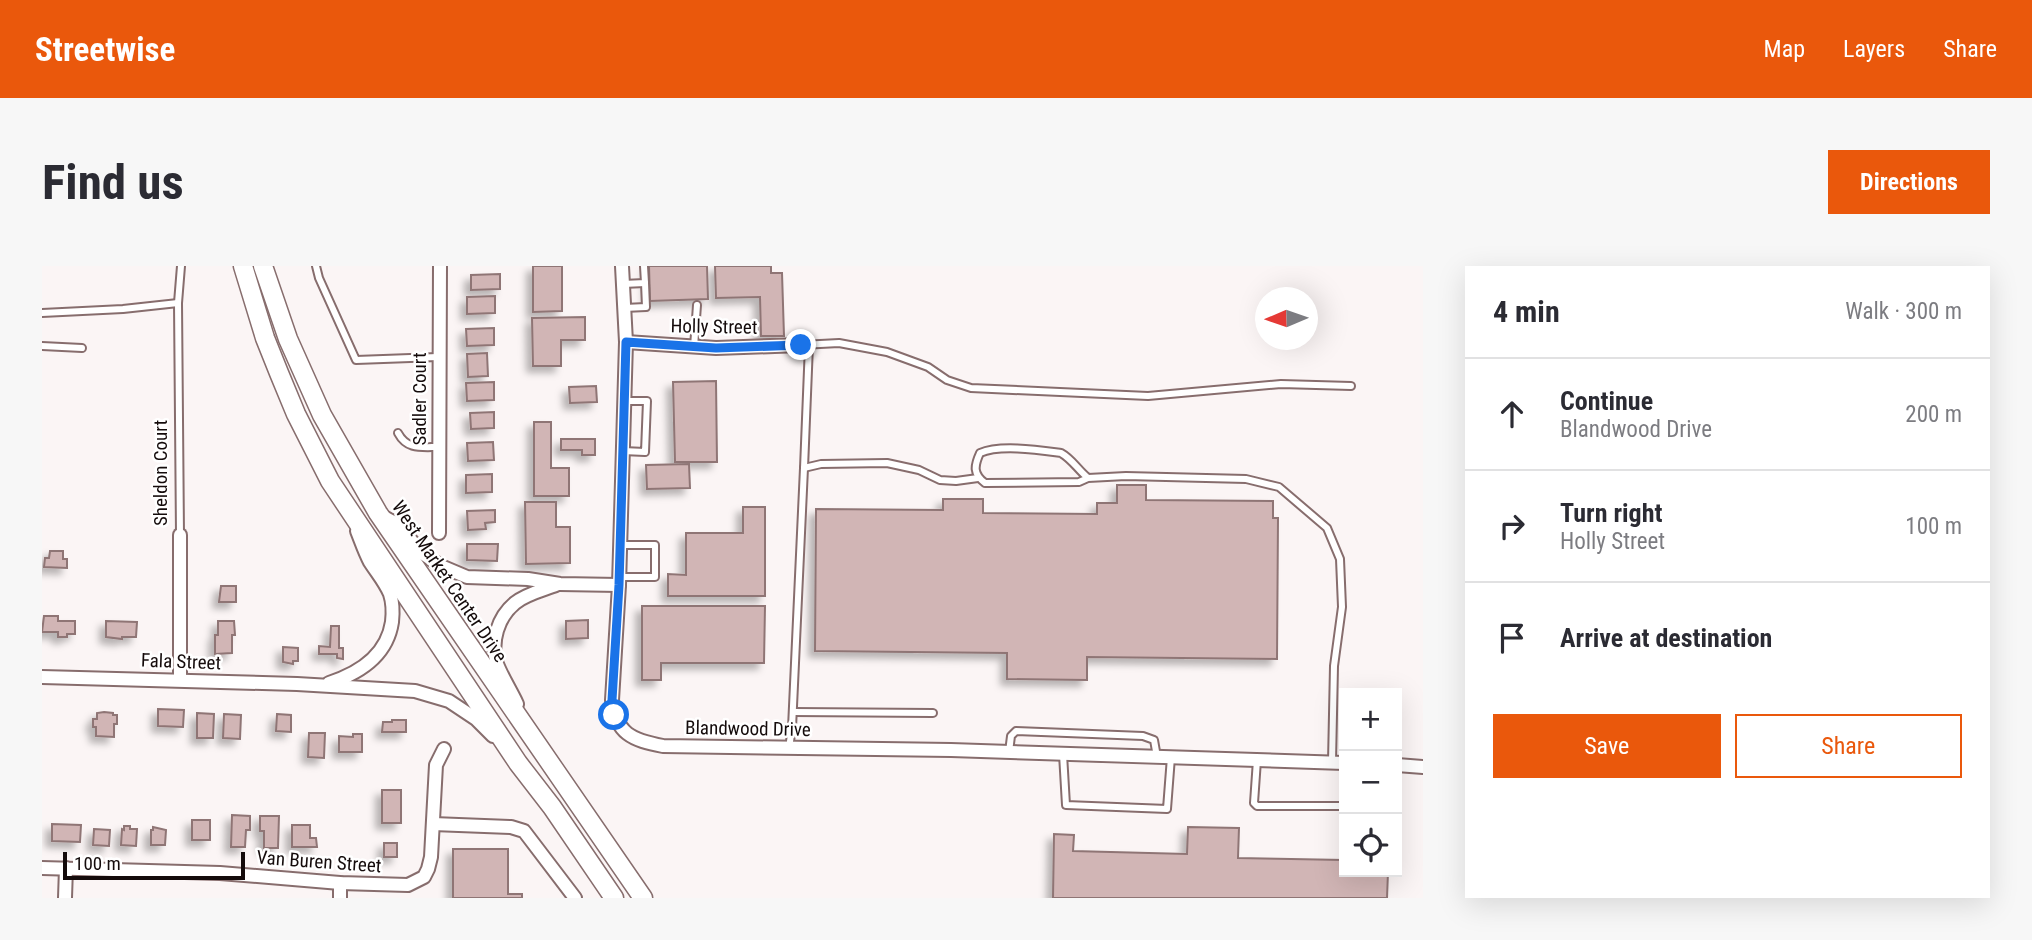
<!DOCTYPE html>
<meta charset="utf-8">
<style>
:root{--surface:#fff;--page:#f7f7f7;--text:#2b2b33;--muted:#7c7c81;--line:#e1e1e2;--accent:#ea580c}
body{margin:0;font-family:"Roboto Condensed",sans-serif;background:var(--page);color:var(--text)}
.controls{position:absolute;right:21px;bottom:21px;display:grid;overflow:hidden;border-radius:0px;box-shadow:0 7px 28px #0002}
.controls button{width:63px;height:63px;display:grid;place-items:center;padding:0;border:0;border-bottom:2px solid var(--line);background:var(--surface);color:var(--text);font:35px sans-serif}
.compass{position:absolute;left:1213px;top:21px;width:63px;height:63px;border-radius:50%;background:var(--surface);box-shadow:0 7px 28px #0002;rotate:268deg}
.scale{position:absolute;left:21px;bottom:18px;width:182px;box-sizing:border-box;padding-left:7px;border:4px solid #140b0b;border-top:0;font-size:19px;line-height:24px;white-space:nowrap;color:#140b0b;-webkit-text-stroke:5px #fff;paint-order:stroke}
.stop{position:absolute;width:21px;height:21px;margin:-16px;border:5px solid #1a73e8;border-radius:50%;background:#fff}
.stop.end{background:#1a73e8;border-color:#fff;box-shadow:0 2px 7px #0008}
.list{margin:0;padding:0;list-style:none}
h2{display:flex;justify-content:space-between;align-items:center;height:91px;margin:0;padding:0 28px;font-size:30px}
h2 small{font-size:23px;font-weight:400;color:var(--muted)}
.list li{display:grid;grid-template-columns:46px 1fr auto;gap:21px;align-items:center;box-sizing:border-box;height:112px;padding:0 28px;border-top:2px solid var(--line)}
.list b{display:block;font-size:26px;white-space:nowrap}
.list p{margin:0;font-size:23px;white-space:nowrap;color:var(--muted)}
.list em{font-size:23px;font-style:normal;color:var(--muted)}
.actions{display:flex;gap:14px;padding:21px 28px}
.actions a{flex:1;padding:16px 0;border:2px solid var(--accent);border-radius:0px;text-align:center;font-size:24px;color:var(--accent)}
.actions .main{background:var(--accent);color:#fff}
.icon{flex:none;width:38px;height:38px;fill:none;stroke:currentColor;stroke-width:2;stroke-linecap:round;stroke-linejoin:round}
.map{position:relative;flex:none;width:1381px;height:632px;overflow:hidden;border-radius:0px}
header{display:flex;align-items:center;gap:42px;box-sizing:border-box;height:98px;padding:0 35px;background:var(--accent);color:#fff}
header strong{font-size:33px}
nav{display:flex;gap:38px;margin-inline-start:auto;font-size:24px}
.intro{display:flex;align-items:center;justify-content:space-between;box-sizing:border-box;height:168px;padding:0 42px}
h1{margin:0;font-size:49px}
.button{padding:18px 32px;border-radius:0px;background:var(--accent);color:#fff;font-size:24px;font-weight:700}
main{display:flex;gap:42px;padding:0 42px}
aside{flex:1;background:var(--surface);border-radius:0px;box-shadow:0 7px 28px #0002}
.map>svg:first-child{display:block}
.building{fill:#d1b5b5;stroke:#8f7575;stroke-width:2;filter:url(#shadow)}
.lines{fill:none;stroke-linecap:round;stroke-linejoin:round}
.lane-casing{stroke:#876d6d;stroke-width:10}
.street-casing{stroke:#876d6d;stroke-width:16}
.secondary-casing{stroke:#876d6d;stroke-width:21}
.lane{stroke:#fff;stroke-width:6}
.street{stroke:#fff;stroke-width:12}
.secondary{stroke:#fff;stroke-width:18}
.route{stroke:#1a73e8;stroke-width:9}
.labels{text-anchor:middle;stroke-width:5;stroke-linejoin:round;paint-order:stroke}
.street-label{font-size:19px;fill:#140b0b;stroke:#fff}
</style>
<header>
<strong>Streetwise</strong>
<nav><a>Map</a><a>Layers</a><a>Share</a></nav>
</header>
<div class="intro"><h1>Find us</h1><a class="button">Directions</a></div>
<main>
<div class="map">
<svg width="1381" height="632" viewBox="0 0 1381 632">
<defs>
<filter id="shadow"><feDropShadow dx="-6" dy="6" stdDeviation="3.5" flood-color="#0004"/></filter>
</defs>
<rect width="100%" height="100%" fill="#fbf5f5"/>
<g class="building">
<path d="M491 0H520V45L491 46Z"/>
<path d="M607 0H665L666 33 608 35Z"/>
<path d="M673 0H729V7H740L742 70H719L718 31 674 32Z"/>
<path d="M458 8V23L429 24V9Z"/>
<path d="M453 30V47L425 48V31Z"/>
<path d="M543 51V74H519V100H491L490 52Z"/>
<path d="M452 62V79L425 80 424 63Z"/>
<path d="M445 87 446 110 426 111 425 88Z"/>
<path d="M674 115 675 196H633L631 116Z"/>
<path d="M452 116V134L425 135 424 117Z"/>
<path d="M554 120 555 136 528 137 527 121Z"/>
<path d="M452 146V162L429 163 428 147Z"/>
<path d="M492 156H509V202H527V230H492Z"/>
<path d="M519 173H553V189H540V184H519Z"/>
<path d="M451 176 452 194 426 195 425 177Z"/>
<path d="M647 198 648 222 605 223 604 199Z"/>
<path d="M450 208V226L424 227V209Z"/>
<path d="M1075 219H1104V234L1231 235V252H1236L1235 393 1045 391V414L965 413V387L773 385 774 243 901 244V233H941V247L1055 248V237H1075Z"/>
<path d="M483 236H514V261H528V297L484 298Z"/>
<path d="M701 241H723V330H626V308L644 309V267H701Z"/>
<path d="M453 244V256L443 257 444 263 426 264 425 245Z"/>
<path d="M425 278H456L455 295 425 294Z"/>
<path d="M8 285H21V293H25V302L2 301 3 292H7Z"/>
<path d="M179 320H194V336H177Z"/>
<path d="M600 340H723L722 397H619V414H600Z"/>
<path d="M2 350H16V355H33V368H25V371H16V366H0Z"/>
<path d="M546 354V372L524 373V355Z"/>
<path d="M64 355 95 356 94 371H80V373L64 371Z"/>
<path d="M176 355H192L193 369H190V387L173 388V369H176Z"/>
<path d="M289 360H297V382H301V393L295 392V388H277V380L288 381Z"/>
<path d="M241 381 256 382V395H251V398L241 396Z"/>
<path d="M116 443 142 444 141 461 116 460Z"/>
<path d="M62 446 71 447V449H75V458H72V471L54 470V461H51V453H55V447Z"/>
<path d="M155 447 172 448 171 472H155Z"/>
<path d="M182 448 199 449 198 473 181 472Z"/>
<path d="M235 448 249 449V466L234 465Z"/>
<path d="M350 454H364V466H340L341 456H350Z"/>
<path d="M267 467H283L282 492 266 491Z"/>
<path d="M311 468H320V486H297V470L311 471Z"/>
<rect x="340" y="524" width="19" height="33"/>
<path d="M190 549 208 550V564H204L203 581H189Z"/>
<path d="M218 550H237L236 582H222V565H218Z"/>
<rect x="150" y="554" width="18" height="20"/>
<path d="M10 558 39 559 38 576 10 575Z"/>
<path d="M250 559H268V572H274L275 581H250Z"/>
<path d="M82 560H88V563H95L94 580 79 579 80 563 82 564Z"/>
<path d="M111 561 124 564 123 579H109V564H111Z"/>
<path d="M1146 561 1197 562 1196 592 1302 594V606H1346L1345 632H1011L1012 568 1032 569 1031 585 1145 588Z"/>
<path d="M52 563 68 564 67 580 51 579Z"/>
<rect x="342" y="577" width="13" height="14"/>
<path d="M411 583H466V628H480V632H411Z"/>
</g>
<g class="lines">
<defs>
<g id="lane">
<path d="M274 0 277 12 314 94 396 91"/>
<path d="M581 18 603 17 602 0"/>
<path d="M582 42 604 41 603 17"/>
<path d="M0 47 81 43 136 37"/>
<path d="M759 79 797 77 845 86 886 101 905 114 929 122 1106 130 1239 118 1309 120"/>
<path d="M0 80 40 82"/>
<path d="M652 81 655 39"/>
<path d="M356 167C365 184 379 181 397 181"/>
<path d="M581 185 603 186 605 135H582"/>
<path d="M762 202 767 79"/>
<path d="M1046 212C1036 204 1030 193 1019 187 997 184 958 178 938 187 932 200 931 208 943 217L1037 216 1046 212 1084 210 1204 213 1237 221 1285 262 1298 293 1300 341 1292 400 1290 496"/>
<path d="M138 269 136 37 139 0"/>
<path d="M577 311H613V279H578"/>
<path d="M751 446 891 447"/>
<path d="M747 482 750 462 762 202 779 198 845 197 877 204 898 214 914 215 936 212"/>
<path d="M967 486 969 470 974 465 1101 470 1112 474 1115 491"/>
<path d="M1021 488 1024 539 1125 543 1129 491"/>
<path d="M1215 494 1212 537 1215 540H1302"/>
</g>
<g id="street">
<path d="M580 0 584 76 577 319 570 434C574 468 590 474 621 480L909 484 1302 497"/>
<path d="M584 76 674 82 759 79"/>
<path d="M340 250 355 258 380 287 399 300 425 311 486 313 518 318 577 319"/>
<path d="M397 267 398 0"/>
<path d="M138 269V413"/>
<path d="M0 411 255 418 373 425 407 435 434 453 451 470"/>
<path d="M287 417C318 407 345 389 350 356 351 347 351 337 348 328 343 316 335 307 328 296 323 287 319 275 315 265"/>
<path d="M475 438C469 425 460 411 455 398 448 376 456 351 473 337 484 328 501 324 514 319"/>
<path d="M1355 499 1381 501"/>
<path d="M391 558 469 561 482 565 533 632"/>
<path d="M0 602 178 607 298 617 366 619 382 611 386 603 389 591 394 499 402 483"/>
<path d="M23 632 24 602"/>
<path d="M298 632V617"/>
</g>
<g id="secondary">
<path d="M201 0 223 72 237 107 254 148 288 215 476 497 510 541 572 632"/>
<path d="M221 0 246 73 280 149 336 247 601 632"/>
</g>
</defs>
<use href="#lane" class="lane-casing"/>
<use href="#street" class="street-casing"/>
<use href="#secondary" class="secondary-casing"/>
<use href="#lane" class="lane"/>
<use href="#street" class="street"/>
<use href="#secondary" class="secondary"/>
</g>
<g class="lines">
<path class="route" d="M572 449 570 434 577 319 584 76 674 82 759 79"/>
</g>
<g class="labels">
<g class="street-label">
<text transform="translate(672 60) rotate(1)" y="7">Holly Street</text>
<text transform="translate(377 133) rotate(-90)" y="7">Sadler Court</text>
<text transform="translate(118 207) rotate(-90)" y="7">Sheldon Court</text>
<text transform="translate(408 315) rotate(56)" y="7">West Market Center Drive</text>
<text transform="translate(139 395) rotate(2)" y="7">Fala Street</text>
<text transform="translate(706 462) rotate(1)" y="7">Blandwood Drive</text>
<text transform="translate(277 595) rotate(4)" y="7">Van Buren Street</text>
</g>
</g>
</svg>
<div class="controls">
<button>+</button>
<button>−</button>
<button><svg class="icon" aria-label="locate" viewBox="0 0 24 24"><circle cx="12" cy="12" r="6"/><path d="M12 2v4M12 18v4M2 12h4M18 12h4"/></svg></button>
</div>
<svg class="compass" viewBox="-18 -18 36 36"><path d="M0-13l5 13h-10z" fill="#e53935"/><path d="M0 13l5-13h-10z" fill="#7c7c81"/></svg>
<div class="scale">100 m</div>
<div class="stop" style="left:572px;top:449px"></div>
<div class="stop end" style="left:759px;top:79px"></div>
</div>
<aside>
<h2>4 min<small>Walk · 300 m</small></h2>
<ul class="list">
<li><svg class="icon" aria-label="ahead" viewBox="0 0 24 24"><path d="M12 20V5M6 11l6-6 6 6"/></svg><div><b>Continue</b><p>Blandwood Drive</p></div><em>200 m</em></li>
<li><svg class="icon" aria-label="right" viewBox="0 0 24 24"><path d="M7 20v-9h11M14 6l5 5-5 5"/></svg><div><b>Turn right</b><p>Holly Street</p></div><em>100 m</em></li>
<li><svg class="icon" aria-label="arrive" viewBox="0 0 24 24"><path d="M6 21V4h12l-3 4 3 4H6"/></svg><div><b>Arrive at destination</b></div></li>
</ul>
<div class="actions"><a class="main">Save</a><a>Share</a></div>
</aside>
</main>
